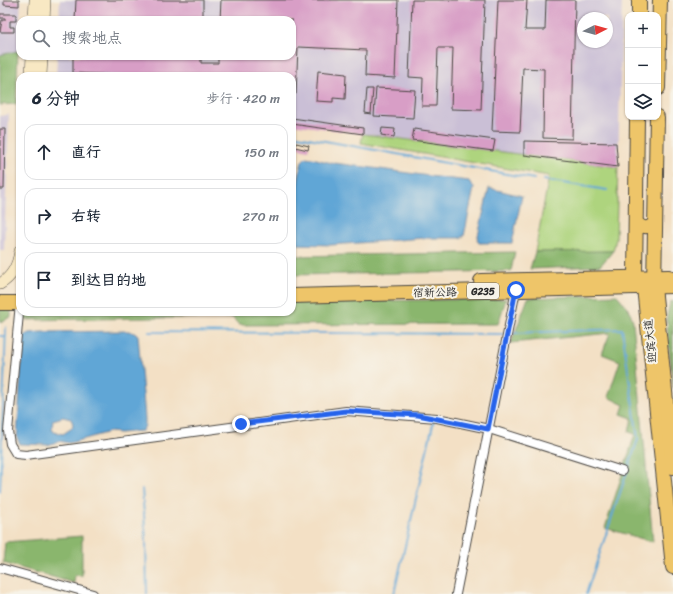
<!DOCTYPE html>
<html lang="zh">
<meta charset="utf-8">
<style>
:root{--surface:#fff;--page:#f6f6f7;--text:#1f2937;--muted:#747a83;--line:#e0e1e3}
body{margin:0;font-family:Sriracha,"LXGW WenKai TC",sans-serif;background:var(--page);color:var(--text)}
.controls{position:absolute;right:12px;top:12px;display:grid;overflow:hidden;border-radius:8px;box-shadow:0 1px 3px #0004}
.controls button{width:36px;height:36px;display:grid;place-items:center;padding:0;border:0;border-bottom:1px solid var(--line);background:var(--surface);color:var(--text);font:20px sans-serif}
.compass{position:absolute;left:577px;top:12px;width:36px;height:36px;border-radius:50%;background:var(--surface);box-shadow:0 1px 3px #0004;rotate:84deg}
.stop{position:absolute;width:12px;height:12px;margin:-9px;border:3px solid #2563eb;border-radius:50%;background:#fff}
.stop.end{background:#2563eb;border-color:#fff;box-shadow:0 1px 4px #0008}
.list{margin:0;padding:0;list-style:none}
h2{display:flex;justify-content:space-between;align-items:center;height:52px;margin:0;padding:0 16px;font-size:17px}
h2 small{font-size:13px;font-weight:400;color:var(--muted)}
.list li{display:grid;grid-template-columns:26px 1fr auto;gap:12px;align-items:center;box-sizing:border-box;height:56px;margin:0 8px 8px;padding:0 8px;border:1px solid var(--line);border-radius:12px}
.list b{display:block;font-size:15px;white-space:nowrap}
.list em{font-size:13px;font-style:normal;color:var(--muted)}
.icon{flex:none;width:22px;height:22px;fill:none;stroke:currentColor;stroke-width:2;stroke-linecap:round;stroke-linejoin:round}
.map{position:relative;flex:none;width:673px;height:594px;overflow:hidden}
.search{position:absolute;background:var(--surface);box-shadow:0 1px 3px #0004;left:16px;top:16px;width:280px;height:44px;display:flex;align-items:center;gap:10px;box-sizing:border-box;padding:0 14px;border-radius:12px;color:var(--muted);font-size:15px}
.panel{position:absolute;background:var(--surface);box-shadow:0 1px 3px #0004;left:16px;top:72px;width:280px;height:244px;border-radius:12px}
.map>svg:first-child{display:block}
.industrial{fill:#cabfd6;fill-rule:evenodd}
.green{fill:#aed47e;stroke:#6c8054}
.forest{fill:#8ab66d;stroke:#5a704c}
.water{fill:#60a6d6;stroke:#466880;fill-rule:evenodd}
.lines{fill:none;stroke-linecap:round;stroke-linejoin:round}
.stream{stroke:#60a6d6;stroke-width:2}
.building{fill:#d89ec6}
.street-casing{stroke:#494642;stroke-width:10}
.secondary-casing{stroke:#494642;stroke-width:12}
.primary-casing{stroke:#494642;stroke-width:14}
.highway-casing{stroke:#494642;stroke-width:16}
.street{stroke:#fff;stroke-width:8}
.secondary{stroke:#f8e8c3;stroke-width:11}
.primary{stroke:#eec569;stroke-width:12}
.highway{stroke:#eec569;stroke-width:14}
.route{stroke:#2563eb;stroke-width:5}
.labels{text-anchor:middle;stroke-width:4;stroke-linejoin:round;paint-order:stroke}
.shield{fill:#f7f3e8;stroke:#686764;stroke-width:1}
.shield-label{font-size:10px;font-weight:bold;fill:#2b2b2b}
.street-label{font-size:11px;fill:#2b2b2b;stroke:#f7f3e8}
</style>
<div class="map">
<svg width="673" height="594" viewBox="0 0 673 594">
<rect width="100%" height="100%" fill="#f7f3e8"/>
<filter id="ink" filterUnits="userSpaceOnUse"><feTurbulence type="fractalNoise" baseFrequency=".025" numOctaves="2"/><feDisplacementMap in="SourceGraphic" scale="8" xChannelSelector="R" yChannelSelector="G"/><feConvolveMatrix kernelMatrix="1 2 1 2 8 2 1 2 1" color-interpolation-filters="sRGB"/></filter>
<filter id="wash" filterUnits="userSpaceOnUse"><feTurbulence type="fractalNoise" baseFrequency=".012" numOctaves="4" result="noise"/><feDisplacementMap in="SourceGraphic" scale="16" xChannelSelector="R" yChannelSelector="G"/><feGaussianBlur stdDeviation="0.9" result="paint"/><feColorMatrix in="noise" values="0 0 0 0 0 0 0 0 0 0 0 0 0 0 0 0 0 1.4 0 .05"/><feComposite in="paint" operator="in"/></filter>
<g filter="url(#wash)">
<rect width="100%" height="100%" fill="#f3e0c5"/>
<g class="industrial">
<path d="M0 0H21L18 51 0 55Z"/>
<path d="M60 0H622L618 167 292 124V76H56L57 56H292V20H59ZM583 18H607V42H583Z"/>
<path d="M9 114 4 250H0V116Z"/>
</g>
<path class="green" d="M363 134 618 167 616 239 613 251 535 252 549 176 361 143Z"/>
<g class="forest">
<path d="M18 51 16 104 0 105V55Z"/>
<path d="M613 251 600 266 530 269 535 252Z"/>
<path d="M515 252 511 271 292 275V256Z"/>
<path d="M617 295 629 309 633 321 653 542 605 528 635 434 629 432 632 418 621 414 624 405 608 397 620 361 602 354 610 333 511 343 528 298Z"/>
<path d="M506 299 498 324 239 325 232 317 24 320 25 312H292V302Z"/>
<path d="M673 301V388L668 336 667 316 670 302Z"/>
<path d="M0 307H11V317L0 322Z"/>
<path d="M82 536V576L75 575 74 583 3 563 5 542Z"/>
</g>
<g class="water">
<path d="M306 157C316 158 324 162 333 163 379 168 423 176 469 181L474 188 464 236 460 238H424L331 245 294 244 292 242 294 203 302 161Z"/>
<path d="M489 188 522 196 512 243H479L477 240Z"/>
<path d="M130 331 138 335 145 418V426L142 431 120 433 109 432 81 440 69 443 59 441 48 445 20 444 17 438 23 336 29 333 41 332ZM63 417 71 419 73 424 72 428 63 434 54 432 52 429 53 420Z"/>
</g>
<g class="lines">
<g class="stream">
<path d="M292 135 534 179"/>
<path d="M544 180 607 190"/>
<path d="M149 332 503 334"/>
<path d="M513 333 622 329 638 439 586 594"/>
<path d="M0 336H6"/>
<path d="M142 489 146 541 147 594"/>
<path d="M0 491 6 327"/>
<path d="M394 594 434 420"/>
</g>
</g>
<g id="blocks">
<g class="building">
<path d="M4 0H19V6L4 5Z"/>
<path d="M76 0H203V20H75Z"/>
<path d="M221 0H398L395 78 365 76 366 50 298 47 296 94H292V76H146L73 73V56H201V63H218V56H292V20H220Z"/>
<path d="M412 0H485L481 110 451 109 453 48H438L436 106H422L423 78 409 77Z"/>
<path d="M498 0H527L525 30H545L546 0H575L572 139 543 138 544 69 523 68 520 132 492 131Z"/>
<path d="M0 14H16V21H10V27H14V32H0L2 20H5V18H0Z"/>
<path d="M318 71 346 74 345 99 333 98V102L316 101Z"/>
<path d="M376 88 415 90 413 118 374 116Z"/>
<path d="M367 89H373L371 114 365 113Z"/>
<path d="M292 118 363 128V134L292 124Z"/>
<path d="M382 128 395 129 394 137 381 135Z"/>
<path d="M0 129H5L4 189H0Z"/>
<path d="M414 129 495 140 493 151 412 140Z"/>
<path d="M524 141 616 143 618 167 524 155Z"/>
<path d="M296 143 309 146 308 150 295 147Z"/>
</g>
</g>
</g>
<g filter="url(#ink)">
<use href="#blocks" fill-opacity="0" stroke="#494642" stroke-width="1"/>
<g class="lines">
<defs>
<g id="street">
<path d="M20 303 8 431 10 444 16 454 26 455 346 411 437 418 489 429 622 471"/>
<path d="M0 568 93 594"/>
<path d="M456 594 516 290"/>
</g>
<g id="secondary">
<path d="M34 20 35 0"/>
<path d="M44 20 45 0"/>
<path d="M31 76 32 56"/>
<path d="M41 76 42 56"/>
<path d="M0 284C12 277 18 265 20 251"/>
</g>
<path id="primary" d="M636 222C644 229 648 229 655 222"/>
<g id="highway">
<path d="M639 15V0"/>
<path d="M658 88 660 0"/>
<path d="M637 117 635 277 644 287 673 567"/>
<path d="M657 117 654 287 673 467"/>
<path d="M481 281 669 277"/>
<path d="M292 296 673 286"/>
<path d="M0 303H20"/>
</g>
</defs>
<use href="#street" class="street-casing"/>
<use href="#secondary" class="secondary-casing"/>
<use href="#primary" class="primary-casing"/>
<use href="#highway" class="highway-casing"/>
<use href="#street" class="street"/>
<use href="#secondary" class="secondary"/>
<use href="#primary" class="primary"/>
<use href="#highway" class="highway"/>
</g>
</g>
<g class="lines" filter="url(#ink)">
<path class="route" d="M241 424 346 411 418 415 488 429 516 290"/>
</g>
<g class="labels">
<rect class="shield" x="467" y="283" width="32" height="16" rx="3"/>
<g class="shield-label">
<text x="483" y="295">G235</text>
</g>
<g class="street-label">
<text transform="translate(435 292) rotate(-1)" y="4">宿新公路</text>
<text transform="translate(650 341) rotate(-96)" y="4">迎宾大道</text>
</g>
</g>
</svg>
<div class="controls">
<button>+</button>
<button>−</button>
<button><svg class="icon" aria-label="layers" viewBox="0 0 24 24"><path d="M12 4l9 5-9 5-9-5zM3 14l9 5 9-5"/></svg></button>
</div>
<svg class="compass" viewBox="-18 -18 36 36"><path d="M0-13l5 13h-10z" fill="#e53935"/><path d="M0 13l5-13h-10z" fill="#747a83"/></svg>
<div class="stop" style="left:516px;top:290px"></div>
<div class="stop end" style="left:241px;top:424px"></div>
<div class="search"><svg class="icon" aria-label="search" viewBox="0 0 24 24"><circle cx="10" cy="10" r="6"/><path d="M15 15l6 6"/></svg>搜索地点</div>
<section class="panel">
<h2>6 分钟<small>步行 · 420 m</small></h2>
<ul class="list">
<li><svg class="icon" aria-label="ahead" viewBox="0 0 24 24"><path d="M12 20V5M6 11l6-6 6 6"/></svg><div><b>直行</b></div><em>150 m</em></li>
<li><svg class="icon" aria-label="right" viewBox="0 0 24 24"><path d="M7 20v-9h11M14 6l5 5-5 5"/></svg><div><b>右转</b></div><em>270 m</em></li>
<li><svg class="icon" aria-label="arrive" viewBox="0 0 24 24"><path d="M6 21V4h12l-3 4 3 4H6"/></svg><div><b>到达目的地</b></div></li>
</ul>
</section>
</div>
